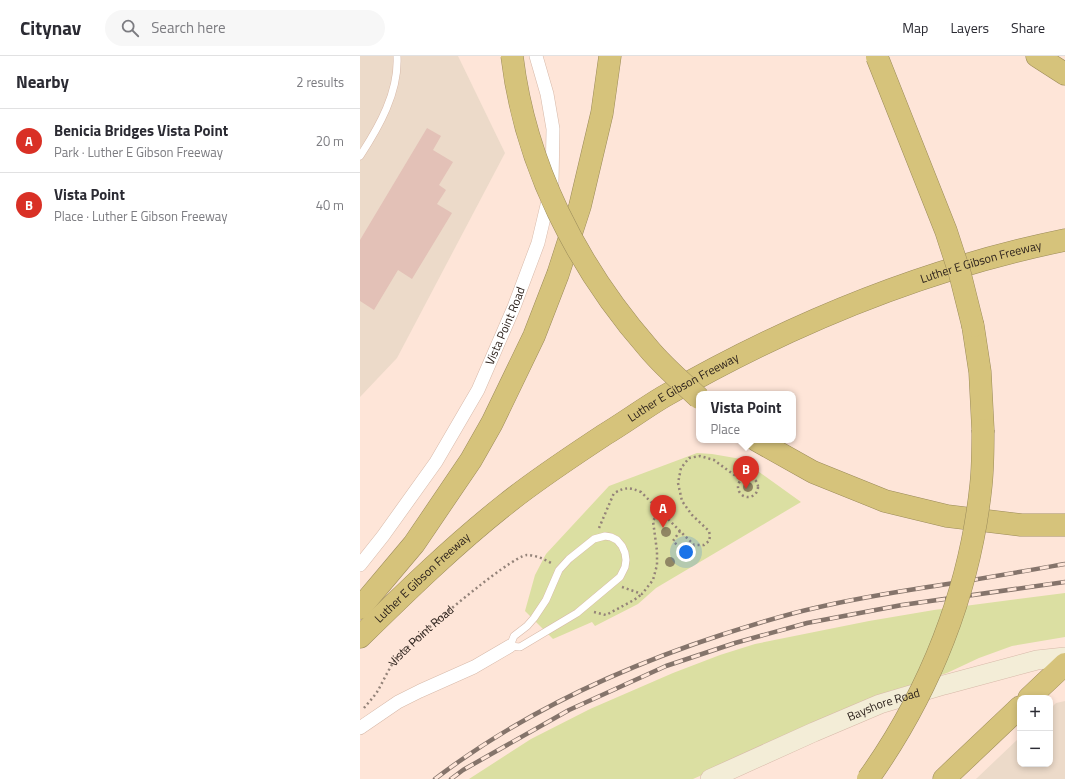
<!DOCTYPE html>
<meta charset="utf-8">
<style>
:root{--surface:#fff;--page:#f7f7f7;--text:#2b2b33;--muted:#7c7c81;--line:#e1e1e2;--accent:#d93025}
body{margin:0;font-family:"Titillium Web",sans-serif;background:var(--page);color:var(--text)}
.controls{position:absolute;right:12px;bottom:12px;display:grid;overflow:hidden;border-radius:8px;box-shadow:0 2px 6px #0003}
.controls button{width:36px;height:36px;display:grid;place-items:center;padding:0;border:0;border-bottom:1px solid var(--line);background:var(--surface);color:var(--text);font:20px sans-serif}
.you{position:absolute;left:326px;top:496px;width:14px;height:14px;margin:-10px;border:3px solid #fff;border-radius:50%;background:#1a73e8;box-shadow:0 0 0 6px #1a73e833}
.badge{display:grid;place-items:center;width:26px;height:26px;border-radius:50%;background:var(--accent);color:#fff;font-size:13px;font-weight:700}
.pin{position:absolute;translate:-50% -33px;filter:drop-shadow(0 1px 2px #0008)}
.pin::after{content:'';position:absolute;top:21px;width:14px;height:12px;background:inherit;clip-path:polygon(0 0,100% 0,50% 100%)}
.popup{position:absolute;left:336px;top:335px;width:100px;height:52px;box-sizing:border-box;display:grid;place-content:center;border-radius:8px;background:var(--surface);filter:drop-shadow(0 1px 3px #0005);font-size:13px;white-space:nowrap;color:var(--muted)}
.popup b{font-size:15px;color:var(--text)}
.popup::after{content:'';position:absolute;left:50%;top:100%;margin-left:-8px;border:8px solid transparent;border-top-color:var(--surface)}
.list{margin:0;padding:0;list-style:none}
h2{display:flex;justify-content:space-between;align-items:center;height:52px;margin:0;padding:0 16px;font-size:17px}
h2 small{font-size:13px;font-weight:400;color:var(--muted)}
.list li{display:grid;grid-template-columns:26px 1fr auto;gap:12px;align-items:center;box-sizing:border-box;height:64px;padding:0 16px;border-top:1px solid var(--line)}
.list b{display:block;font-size:15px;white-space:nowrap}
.list p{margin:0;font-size:13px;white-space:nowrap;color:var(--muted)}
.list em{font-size:13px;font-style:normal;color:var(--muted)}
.icon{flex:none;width:22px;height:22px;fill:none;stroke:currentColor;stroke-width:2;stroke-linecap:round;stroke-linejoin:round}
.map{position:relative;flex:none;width:705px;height:723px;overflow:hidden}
header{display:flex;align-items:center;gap:24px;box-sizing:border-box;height:56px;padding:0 20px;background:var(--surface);border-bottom:1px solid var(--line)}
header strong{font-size:19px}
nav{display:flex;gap:22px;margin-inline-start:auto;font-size:14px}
.search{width:280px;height:36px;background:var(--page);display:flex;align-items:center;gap:10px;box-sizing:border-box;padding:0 14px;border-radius:22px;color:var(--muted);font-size:15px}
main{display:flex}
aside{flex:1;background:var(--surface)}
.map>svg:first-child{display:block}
.industrial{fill:#ecdac9}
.green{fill:#dbdfa2}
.building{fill:#e3c1b7}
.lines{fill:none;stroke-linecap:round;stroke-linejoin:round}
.lane-casing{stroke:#d7b9a9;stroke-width:8}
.street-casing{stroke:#d7b9a9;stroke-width:14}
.secondary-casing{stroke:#d7b9a9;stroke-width:20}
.highway-casing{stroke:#9b8b5a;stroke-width:23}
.path{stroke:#948379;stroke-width:2.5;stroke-dasharray:2 3;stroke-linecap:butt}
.lane{stroke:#fff;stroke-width:7}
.street{stroke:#fff;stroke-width:13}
.secondary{stroke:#f3edd7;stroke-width:19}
.highway{stroke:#d6c37b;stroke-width:22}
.rail-casing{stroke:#85746b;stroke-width:4.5}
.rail{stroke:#fee5d8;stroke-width:3;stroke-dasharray:9;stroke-linecap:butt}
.highway-bridge-casing{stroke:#9b8b5a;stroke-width:23;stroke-linecap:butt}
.highway-bridge{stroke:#d6c37b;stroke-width:22}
.tree{fill:#908664}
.labels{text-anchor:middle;stroke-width:3.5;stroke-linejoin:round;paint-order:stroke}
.street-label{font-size:12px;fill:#2e231d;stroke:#fee5d8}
</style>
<header>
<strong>Citynav</strong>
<div class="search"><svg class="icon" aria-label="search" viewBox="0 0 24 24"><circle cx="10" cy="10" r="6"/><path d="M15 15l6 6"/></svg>Search here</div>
<nav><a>Map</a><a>Layers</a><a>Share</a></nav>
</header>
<main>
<aside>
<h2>Nearby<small>2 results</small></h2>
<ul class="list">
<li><span class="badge">A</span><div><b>Benicia Bridges Vista Point</b><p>Park · Luther E Gibson Freeway</p></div><em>20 m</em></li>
<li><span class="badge">B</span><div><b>Vista Point</b><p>Place · Luther E Gibson Freeway</p></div><em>40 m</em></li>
</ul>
</aside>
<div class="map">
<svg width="705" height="723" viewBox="0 0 705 723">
<rect width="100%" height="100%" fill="#fee5d8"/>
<g class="industrial">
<path d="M0 0H98L145 97 37 302 0 341Z"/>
<path d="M705 645V723H616L660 681V708H690V653L696 647Z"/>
</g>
<g class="green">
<path d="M337 397 352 398 381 403 441 446 296 532 278 548 235 570 232 566 193 583 165 555 175 519 186 498 249 430Z"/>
<path d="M705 537V581L652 590 619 602 587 617 528 637 333 723H109L171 683 230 653 313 617 360 599 395 588 509 565 574 554Z"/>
</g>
<path class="building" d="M67 72 81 80 73 94 93 106 79 129 86 134 77 148 92 157 52 223 38 214 14 254 0 245V184Z"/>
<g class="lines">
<defs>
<g id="lane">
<path d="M0 100C19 71 39 36 37 0"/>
<path d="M245 480 251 481 257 484 262 490 265 497 266 504 265 511 260 521 217 557 160 591 150 590 154 580 167 570 174 562 186 544 199 514 209 503 234 483Z"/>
</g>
<g id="street">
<path id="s2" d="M0 509 23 480 76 406 118 334 154 251 178 187 192 128 193 73 187 38 176 0"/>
<path d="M0 672 38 646 60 635 114 611 150 590"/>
</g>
<g id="secondary">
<path id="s3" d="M350 723 454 676 520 648 584 629 677 604 705 601"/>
</g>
<g id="highway">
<path d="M677 0 705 18"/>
<path d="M613 270 620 316 623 374"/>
<path d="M396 384 453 416 525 445 587 460 661 469H705"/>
<path d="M0 552 54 488 111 404 132 367 174 280 198 218 220 150 242 57 250 0"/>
<path id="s4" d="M0 581C47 535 94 489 146 448 177 423 211 401 244 379 264 367 283 353 303 341 428 269 564 213 705 184"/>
<path d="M669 642 705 608"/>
<path d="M584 723 660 651"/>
</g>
</defs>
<use href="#lane" class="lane-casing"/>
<use href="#street" class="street-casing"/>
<use href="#secondary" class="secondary-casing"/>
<use href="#highway" class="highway-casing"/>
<g class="path">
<circle cx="388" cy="431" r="10"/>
<path d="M239 472 254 437C266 431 269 431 281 436L334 489H344L349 485 350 480 349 475 332 459 322 445 318 427 321 412 329 402 340 400 354 404 381 424"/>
<path d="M320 475 313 485 325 497 334 489"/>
<path d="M262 531 282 538 293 524 297 509V495L293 465 299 455"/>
<path d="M234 556 246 559 274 544 282 538"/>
<path id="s1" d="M4 652C8 647 13 642 17 636 23 626 28 614 35 604 49 587 150 500 167 499 176 499 186 504 193 508"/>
</g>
<use href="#lane" class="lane"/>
<use href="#street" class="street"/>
<use href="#secondary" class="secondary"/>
<use href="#highway" class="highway"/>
<defs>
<g id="rail">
<path d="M75 723C160 658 260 612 361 579 392 569 423 559 455 552 493 543 530 537 568 531 614 524 659 516 705 508"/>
<path d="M91 723 103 714 209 654 306 610 375 587 447 567 542 549 705 526"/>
</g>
</defs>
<use href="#rail" class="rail-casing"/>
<use href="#rail" class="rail"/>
<defs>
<g id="highway-bridge">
<path d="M152 0C165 109 217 211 289 293 304 311 322 326 339 342"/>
<path d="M517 1 586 175 600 218 613 270"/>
<path d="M508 723C570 636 610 535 621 429 623 410 623 392 623 374"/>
</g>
</defs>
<use href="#highway-bridge" class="highway-bridge-casing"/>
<use href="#highway-bridge" class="highway-bridge"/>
</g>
<g class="tree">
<circle cx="388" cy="431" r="5"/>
<circle cx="306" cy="476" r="5"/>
<circle cx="310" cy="506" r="5"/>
</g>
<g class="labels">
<g class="street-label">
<text dy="4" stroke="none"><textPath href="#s4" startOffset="734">Luther E Gibson Freeway</textPath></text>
<text dy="4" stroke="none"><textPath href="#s2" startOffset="281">Vista Point Road</textPath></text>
<text dy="4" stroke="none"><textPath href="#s4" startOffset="410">Luther E Gibson Freeway</textPath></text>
<text dy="4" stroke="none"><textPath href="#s4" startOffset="86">Luther E Gibson Freeway</textPath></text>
<text dy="4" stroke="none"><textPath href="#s1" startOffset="93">Vista Point Road</textPath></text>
<text dy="4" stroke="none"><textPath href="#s3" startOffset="189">Bayshore Road</textPath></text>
</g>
</g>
</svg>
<div class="controls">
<button>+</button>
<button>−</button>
</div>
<div class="you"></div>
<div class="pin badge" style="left:303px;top:472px">A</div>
<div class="pin badge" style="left:386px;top:433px">B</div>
<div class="popup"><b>Vista Point</b>Place</div>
</div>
</main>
